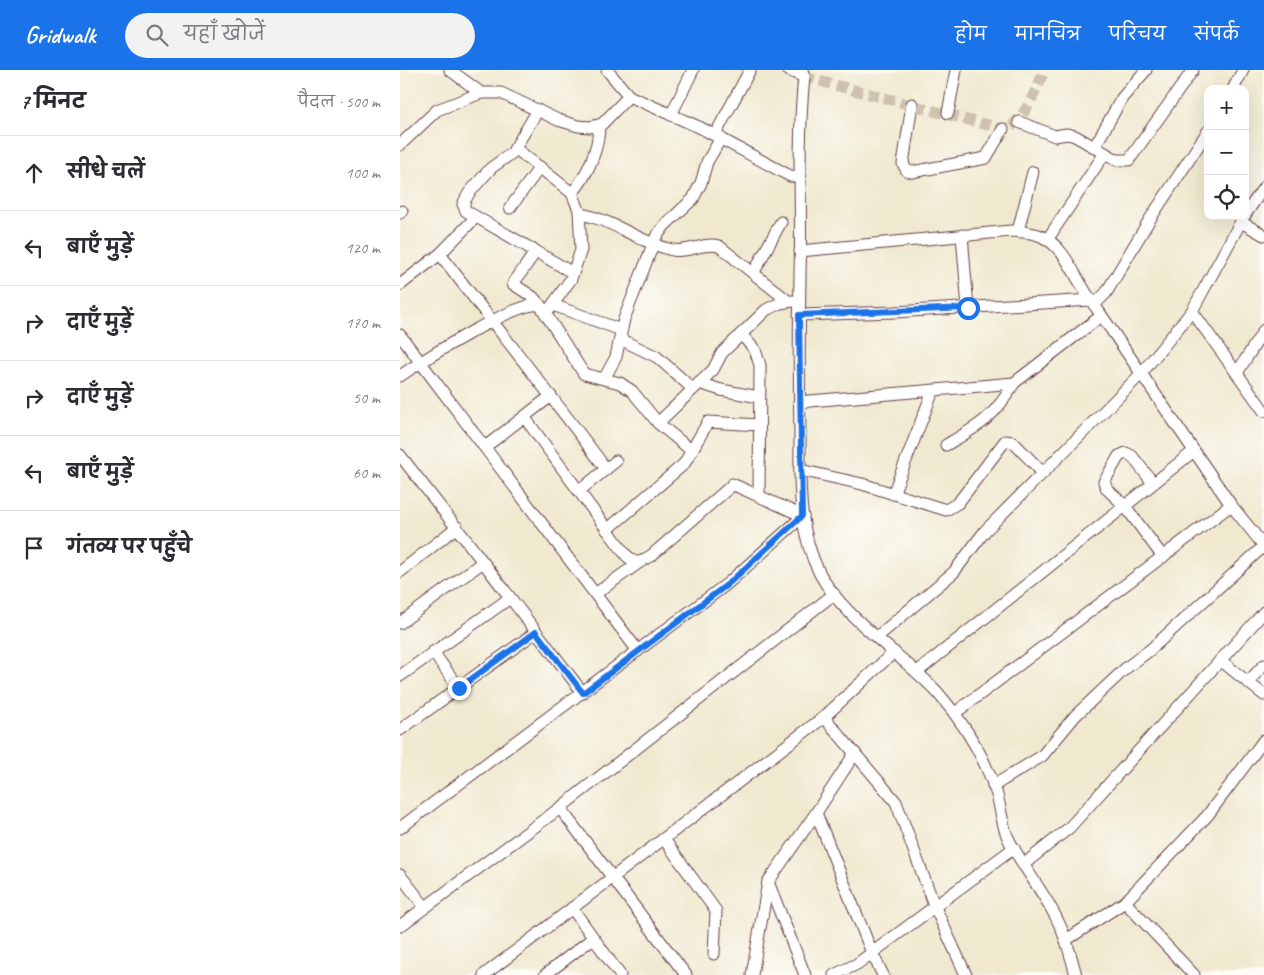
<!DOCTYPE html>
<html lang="hi">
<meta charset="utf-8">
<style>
:root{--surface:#fff;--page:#f2f2f3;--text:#2b2b33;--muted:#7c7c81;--line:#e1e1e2;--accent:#1a73e8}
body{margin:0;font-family:Caveat,"Playpen Sans Deva",sans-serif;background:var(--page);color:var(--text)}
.controls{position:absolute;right:15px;top:15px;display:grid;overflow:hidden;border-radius:10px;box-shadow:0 5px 20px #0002}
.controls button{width:45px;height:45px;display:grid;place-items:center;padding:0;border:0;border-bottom:1px solid var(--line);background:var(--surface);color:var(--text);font:25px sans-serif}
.stop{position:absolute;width:15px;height:15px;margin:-11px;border:4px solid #1a73e8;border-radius:50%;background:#fff}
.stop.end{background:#1a73e8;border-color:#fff;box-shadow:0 1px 5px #0008}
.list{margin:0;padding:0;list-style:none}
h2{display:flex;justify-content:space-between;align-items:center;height:65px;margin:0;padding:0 20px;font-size:21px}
h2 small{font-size:16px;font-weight:400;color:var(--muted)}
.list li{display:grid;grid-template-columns:32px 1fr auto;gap:15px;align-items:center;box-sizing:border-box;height:75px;padding:0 20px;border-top:1px solid var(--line)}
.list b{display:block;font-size:19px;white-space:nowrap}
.list em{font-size:16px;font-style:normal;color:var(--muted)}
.icon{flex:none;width:28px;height:28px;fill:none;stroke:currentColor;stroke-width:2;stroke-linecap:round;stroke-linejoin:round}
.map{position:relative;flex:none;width:864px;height:905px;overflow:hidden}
header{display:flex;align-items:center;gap:30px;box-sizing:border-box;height:70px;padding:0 25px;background:var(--accent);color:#fff}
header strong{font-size:24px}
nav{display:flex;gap:28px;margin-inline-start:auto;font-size:18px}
.search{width:350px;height:45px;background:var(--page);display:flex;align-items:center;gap:12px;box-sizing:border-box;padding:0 18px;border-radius:28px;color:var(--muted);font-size:19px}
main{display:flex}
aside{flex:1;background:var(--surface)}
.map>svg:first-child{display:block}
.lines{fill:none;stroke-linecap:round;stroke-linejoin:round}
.minor-tunnel{stroke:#cfc1af;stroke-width:11;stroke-dasharray:11 5.5;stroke-linecap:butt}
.minor-casing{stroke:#633d44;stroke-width:13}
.minor{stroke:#fff;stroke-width:11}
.route{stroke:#1a73e8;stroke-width:6}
</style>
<header>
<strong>Gridwalk</strong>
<div class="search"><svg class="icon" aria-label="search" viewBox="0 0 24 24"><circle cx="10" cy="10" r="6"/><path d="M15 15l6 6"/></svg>यहाँ खोजें</div>
<nav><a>होम</a><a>मानचित्र</a><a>परिचय</a><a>संपर्क</a></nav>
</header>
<main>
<aside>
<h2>7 मिनट<small>पैदल · 500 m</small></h2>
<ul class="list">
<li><svg class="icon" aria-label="ahead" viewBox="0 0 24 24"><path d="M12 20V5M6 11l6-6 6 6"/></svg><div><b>सीधे चलें</b></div><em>100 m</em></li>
<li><svg class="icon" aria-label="left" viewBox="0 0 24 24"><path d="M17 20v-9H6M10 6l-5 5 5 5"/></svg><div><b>बाएँ मुड़ें</b></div><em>120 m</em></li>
<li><svg class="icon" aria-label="right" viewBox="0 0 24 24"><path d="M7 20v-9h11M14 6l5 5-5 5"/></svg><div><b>दाएँ मुड़ें</b></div><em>170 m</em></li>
<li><svg class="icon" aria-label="right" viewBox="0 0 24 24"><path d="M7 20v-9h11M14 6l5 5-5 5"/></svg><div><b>दाएँ मुड़ें</b></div><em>50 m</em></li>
<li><svg class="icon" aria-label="left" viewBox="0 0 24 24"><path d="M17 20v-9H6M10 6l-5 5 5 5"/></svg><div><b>बाएँ मुड़ें</b></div><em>60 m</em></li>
<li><svg class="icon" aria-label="arrive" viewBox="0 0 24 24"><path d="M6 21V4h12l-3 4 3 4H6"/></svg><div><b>गंतव्य पर पहुँचे</b></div></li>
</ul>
</aside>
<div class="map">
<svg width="864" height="905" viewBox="0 0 864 905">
<rect width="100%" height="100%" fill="#fdfcf7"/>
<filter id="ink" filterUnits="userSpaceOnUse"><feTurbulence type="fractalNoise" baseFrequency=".02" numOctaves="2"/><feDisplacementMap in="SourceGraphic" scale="10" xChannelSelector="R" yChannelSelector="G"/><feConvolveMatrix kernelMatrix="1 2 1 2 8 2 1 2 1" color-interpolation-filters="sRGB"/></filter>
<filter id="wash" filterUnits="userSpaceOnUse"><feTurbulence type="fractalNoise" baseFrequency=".0096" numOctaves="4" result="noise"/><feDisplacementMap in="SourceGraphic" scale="20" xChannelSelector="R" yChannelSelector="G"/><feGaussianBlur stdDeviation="1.12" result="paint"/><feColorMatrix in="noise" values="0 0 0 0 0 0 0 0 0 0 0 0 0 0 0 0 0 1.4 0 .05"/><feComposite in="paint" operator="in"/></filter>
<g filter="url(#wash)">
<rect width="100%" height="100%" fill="#f0e9d0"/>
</g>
<g filter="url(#ink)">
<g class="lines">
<path class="minor-tunnel" d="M404 7 603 59C622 58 637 16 645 0"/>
<defs>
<g id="minor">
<path d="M50 0 81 23"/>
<path d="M207 0 229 26"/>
<path d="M388 0 404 7"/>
<path d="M402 0 404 7C397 73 402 138 400 205 399 258 399 310 400 363 400 411 397 460 420 504 444 549 503 585 538 623 564 653 585 687 597 725 601 739 602 755 608 768 621 794 639 816 652 840 664 860 670 883 676 905"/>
<path d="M833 19 843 0"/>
<path d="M512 34 503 94 507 101 512 102 586 88 603 59"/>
<path d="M138 40 112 83 91 98 69 123 63 134 66 141 173 203"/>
<path d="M548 43 556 0"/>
<path d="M271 45 293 0"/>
<path d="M619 52 655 66 667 64 675 66 717 90H729L793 0"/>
<path d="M315 65 350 0"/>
<path d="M0 75 37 40 81 23H101L158 50 178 56 190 57 202 54 229 26 301 58 390 106 400 107"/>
<path d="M695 76 722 28 746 0"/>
<path d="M115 78 172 123 179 140 181 180 171 209 146 244"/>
<path d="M172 123C187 107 199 78 199 56"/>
<path d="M110 138 140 97"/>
<path d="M0 143 2 141"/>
<path d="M180 144C212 149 240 173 273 180 289 183 302 172 319 176L388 231"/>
<path d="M845 145 864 117"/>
<path d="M841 152 864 165"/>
<path d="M618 161 633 102"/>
<path d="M562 165 568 238"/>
<path d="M647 170 705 83"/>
<path d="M136 181 113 214 133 227 140 235"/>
<path d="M400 181 611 161C621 162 632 162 641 166 666 177 675 209 691 230"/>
<path d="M40 184C95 256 152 326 206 399"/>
<path d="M354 202 381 152"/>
<path d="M0 215 40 184 76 147"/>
<path d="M153 235 221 260"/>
<path d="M694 235 706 223 750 149 808 61"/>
<path d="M792 241 864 341"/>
<path d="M399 245 495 242 691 230 831 435 864 476"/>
<path d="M341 264 355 280 360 295 359 423"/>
<path d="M0 265 238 581"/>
<path d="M220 269 257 287 293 319"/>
<path d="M837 303 864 260"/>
<path d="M0 306C22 291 117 230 140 235L184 304 220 313 232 321 258 353 292 381"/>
<path d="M204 309 216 287 224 249 256 167 265 155 293 129 301 113 307 92 321 68"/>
<path d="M299 313 321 320 359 327"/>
<path d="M399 332 614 313 701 246"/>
<path d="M125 348 226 485 234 492H240L252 485 330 417"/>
<path d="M258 353 313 300 322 283 366 240 380 233 393 231"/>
<path d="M546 375C580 355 594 348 614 313"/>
<path d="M85 377 151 326"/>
<path d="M0 385 83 492 0 553"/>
<path d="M400 400 462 414 546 440 558 433 605 371 613 372 643 403"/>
<path d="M753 413 732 386 726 383 719 386 704 412 707 419 725 436 763 487"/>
<path d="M179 421 216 391"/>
<path d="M493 424 533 321"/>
<path d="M207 460 284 394 308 352 359 355"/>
<path d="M83 492 183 623"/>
<path d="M0 502 57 457"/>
<path d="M195 524 240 492"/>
<path d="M477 567 554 502 585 461 740 305 792 241 844 146"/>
<path d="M33 582 59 618"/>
<path d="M820 590 864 625"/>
<path d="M517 602 794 381"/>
<path d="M0 606 110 528"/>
<path d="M848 612 864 595"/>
<path d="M555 643 831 435"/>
<path d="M424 647 494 582"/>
<path d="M0 660 136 562"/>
<path d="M593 716 642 686 675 646 726 598 750 580 864 476"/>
<path d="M160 738 286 905"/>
<path d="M416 743 472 883 483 905"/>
<path d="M0 758 327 514 403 446 332 414"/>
<path d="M264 769 316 841 314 884"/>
<path d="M623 795 669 758 864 542"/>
<path d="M0 805 25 837"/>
<path d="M368 812 405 905"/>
<path d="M725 832 794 905"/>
<path d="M172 838 220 905"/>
<path d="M0 856 160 738 434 524"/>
<path d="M666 870 725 832 807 746 864 670"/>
<path d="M84 905 424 647 496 732 534 835 566 905"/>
<path d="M145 905 193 868"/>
<path d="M352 905 368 812 416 743 455 683"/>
<path d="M434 905 457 894 614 778"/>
</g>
</defs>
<use href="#minor" class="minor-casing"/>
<use href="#minor" class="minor"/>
</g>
</g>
<g class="lines" filter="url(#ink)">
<path class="route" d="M59 618 136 562 183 623 328 514 402 446 399 245 568 238"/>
</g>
</svg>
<div class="controls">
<button>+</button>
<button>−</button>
<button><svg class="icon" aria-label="locate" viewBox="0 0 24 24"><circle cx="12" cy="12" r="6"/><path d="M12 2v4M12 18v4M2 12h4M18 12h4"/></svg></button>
</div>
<div class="stop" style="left:568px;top:238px"></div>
<div class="stop end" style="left:59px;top:618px"></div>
</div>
</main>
